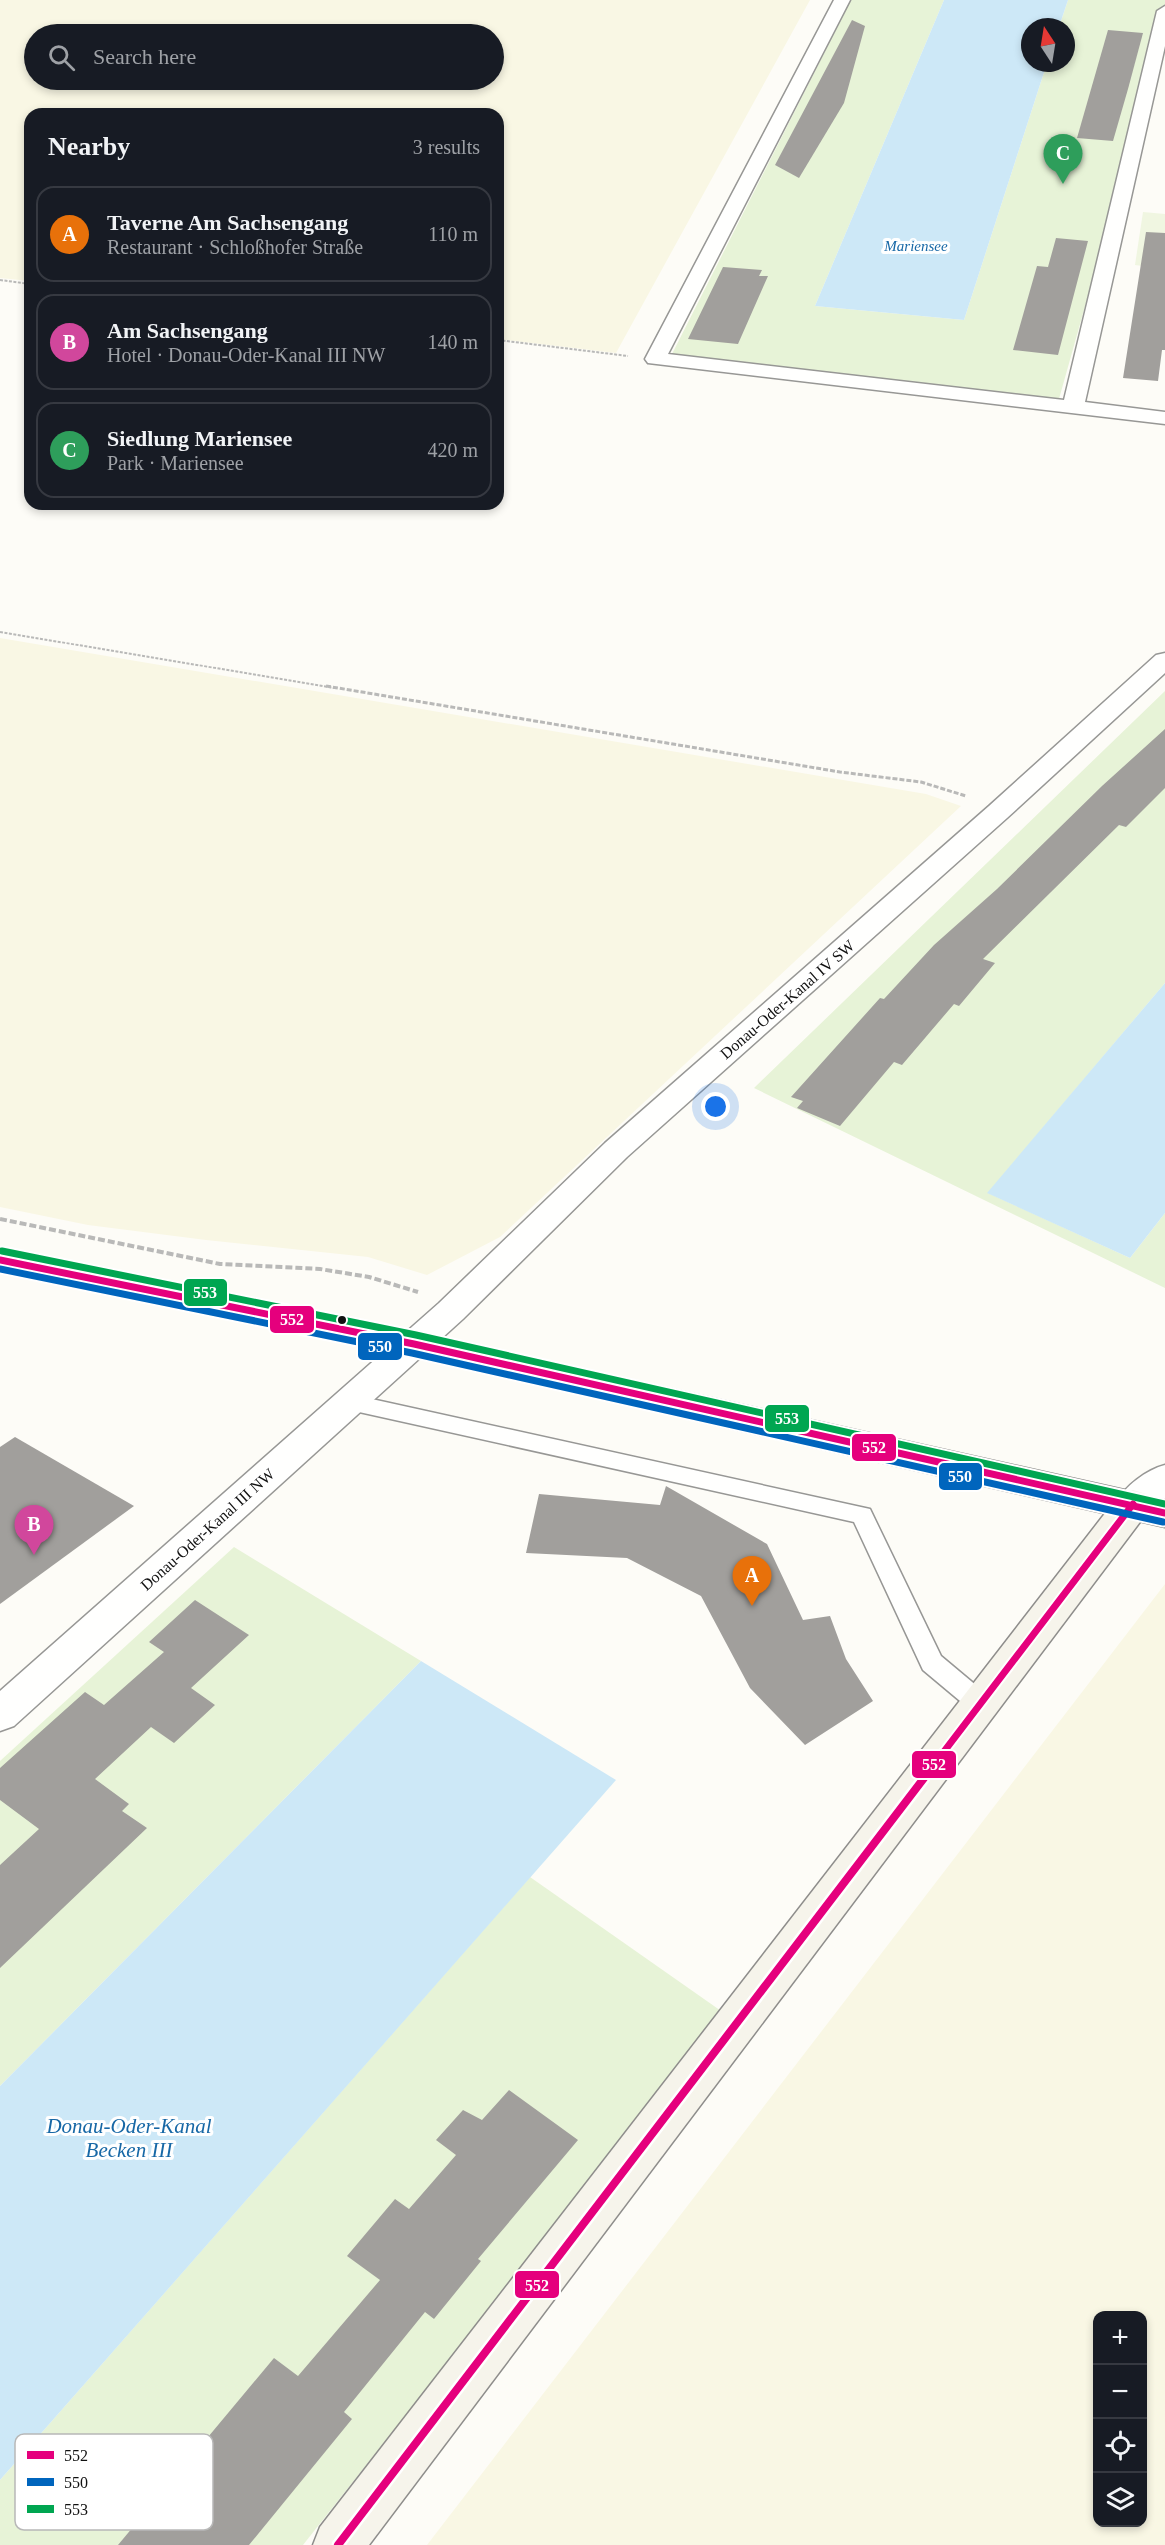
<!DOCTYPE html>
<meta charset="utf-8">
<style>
:root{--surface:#171b24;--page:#20242c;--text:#f1f3f6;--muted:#9ea1a6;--line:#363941;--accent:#b2b2b3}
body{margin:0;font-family:"Times New Roman",serif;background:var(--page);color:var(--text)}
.controls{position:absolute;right:18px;bottom:18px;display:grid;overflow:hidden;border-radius:12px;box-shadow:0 3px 9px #0003}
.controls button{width:54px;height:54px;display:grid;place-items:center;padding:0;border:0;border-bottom:2px solid var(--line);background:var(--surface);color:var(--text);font:30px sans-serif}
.compass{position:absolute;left:1021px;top:18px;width:54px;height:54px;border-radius:50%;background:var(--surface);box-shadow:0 3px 9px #0003;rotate:348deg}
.you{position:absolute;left:716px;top:1107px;width:21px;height:21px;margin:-15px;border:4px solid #fff;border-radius:50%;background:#1a73e8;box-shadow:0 0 0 9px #1a73e833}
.badge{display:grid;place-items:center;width:39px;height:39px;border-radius:50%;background:var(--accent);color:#fff;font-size:20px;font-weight:700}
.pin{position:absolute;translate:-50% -50px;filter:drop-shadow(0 2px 3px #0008)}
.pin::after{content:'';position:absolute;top:32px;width:21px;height:18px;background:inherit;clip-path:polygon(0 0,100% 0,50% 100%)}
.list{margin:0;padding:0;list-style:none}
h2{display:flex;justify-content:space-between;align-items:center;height:78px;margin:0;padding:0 24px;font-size:26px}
h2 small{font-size:20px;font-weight:400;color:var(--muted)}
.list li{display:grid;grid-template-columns:39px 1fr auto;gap:18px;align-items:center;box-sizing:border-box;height:96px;margin:0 12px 12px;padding:0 12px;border:2px solid var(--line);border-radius:18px}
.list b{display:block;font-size:22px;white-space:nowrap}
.list p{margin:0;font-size:20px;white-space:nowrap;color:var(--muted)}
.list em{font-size:20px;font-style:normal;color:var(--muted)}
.icon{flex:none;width:33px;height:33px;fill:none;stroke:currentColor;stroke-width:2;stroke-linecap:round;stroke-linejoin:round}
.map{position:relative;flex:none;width:1165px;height:2545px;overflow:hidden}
.search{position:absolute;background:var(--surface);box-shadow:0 3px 9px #0003;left:24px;top:24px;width:480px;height:66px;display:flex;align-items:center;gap:15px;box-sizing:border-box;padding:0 21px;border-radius:33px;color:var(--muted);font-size:22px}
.panel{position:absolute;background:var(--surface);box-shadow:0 3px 9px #0003;left:24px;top:108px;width:480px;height:402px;border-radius:18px}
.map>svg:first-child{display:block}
.farmland{fill:#f9f7e4;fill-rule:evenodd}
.green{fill:#e7f3d7}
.pitch{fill:#f0f6e1}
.water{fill:#cde8f7}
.building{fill:#a19f9c}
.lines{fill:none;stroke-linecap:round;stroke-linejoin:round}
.lane-casing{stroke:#979795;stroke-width:3}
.street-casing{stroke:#979795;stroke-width:3}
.secondary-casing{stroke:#8e8d8b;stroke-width:3}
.primary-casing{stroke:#858482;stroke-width:3}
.path-far2{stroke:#b9b9b8;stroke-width:2;stroke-dasharray:3 1.5;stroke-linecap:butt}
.path-far1{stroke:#b9b9b8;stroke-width:3;stroke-dasharray:5 2;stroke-linecap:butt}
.path{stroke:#b9b9b8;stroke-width:4;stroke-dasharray:7 3;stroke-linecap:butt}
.lane{fill:#fffffe;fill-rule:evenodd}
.street{fill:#fffffe;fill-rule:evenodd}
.secondary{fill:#f6f4eb;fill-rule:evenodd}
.primary{fill:#ede9dc;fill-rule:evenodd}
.bus-1-far1-casing{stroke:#fff;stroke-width:11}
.bus-1-casing{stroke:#fff;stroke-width:13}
.bus-2-casing{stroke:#fff;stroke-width:11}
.bus-3-casing{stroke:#fff;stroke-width:11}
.bus-1-far1{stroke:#e5007d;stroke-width:7}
.bus-1{stroke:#e5007d;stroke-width:8}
.bus-2{stroke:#0065bd;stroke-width:7}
.bus-3{stroke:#00a651;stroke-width:7}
.bus-dot{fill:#111;stroke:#fff;stroke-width:2}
.labels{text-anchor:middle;stroke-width:6;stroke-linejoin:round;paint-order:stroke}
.far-water-label{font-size:15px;font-style:italic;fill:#1768a6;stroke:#fff}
.street-label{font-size:16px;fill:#111;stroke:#fff}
.near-water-label{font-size:21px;font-style:italic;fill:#1768a6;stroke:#fff}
.key{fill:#fff;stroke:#b8b8b8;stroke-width:1.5}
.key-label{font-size:16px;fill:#111}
.line-badge{stroke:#fff;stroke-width:2}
.badge-label{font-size:16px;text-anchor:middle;font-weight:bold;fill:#fff}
</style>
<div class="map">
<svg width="1165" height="2545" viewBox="0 0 1165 2545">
<rect width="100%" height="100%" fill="#fdfcf7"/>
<g class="farmland">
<path d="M0 0H810L616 353 498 339V114H30V281L0 278ZM494 34V80H34V34Z"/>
<path d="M0 638 926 794 961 806 500 1237 427 1275 368 1257 206 1240 88 1225 0 1207Z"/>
<path d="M1165 1584V2545H427ZM1098 2316H1142V2522H1098Z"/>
</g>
<g class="green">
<path d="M851 0H944L815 306 964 320 1047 63H1066V27H1059L1068 0H1165V21L1059 399 672 354Z"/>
<path d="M1165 691V983L988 1193 1130 1258 1165 1213V1288L754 1088Z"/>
<path d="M234 1547 421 1661 0 2086V1761Z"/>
<path d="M530 1877 724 2013 303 2545H0V2480Z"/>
</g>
<path class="pitch" d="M1143 212 1165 214V269L1135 265Z"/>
<g class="water">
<path d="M944 0H1068L1059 27H1030V63H1047L964 320 815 306Z"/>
<path d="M1165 983V1213L1130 1258 987 1193Z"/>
<path d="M421 1661 616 1780 0 2480V2086Z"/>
</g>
<g class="building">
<path d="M852 20 865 26 844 103 799 178 775 165Z"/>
<path d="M1108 30 1143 33 1128 89 1113 141 1077 138Z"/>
<path d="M1146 232 1165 233V350H1162L1158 381 1123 378Z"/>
<path d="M1056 238 1088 241 1058 355 1013 350 1037 266 1048 267Z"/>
<path d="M723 267 762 270 759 276H768L738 344 688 339Z"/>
<path d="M1165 729V788L1126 827 1119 825 983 959 995 963 959 1006 954 1004 902 1065 894 1062 840 1126 797 1108 803 1101 791 1097 880 998 884 999 934 945 997 889 1102 786Z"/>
<path d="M15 1437 134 1506 0 1604V1447Z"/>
<path d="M666 1486 767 1544 803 1620 830 1616 846 1659 873 1701 805 1745 750 1688 701 1596 627 1558 526 1553 539 1494 660 1505Z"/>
<path d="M195 1600 249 1635 191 1688 215 1705 174 1743 151 1727 95 1779 129 1804 122 1811 147 1828 0 1968V1865L39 1829 0 1800V1768L85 1692 104 1705 164 1652 149 1642Z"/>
<path d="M509 2090 578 2140 478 2259 481 2261 434 2319 425 2312 344 2412 352 2419 249 2545H118L274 2358 298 2376 380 2280 347 2256 395 2199 409 2209 456 2155 436 2140 463 2110 482 2120Z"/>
</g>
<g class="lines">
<defs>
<path id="lane" d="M349 1394 870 1509 941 1656 990 1697 993 1704 990 1711 981 1714 972 1711 923 1670 854 1522 341 1408 338 1402 341 1396Z"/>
<g id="street">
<path d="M834 0H850L668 354 1064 400 1157 11 1165 6V46L1085 402 1165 412V424L648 363 645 359Z"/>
<path d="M1165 653V673L1007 818 627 1157 463 1319 14 1726 0 1731V1691L439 1303 605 1143 989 806 1156 655Z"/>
<path d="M1165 1465V1498C1149 1511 1142 1521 1120 1514L1115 1504C1125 1486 1146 1470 1165 1465Z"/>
</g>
<path id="secondary" d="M1133 1490 1146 1494 1151 1504 1146 1514 369 2545H313L320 2527 1120 1494Z"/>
<path id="primary" d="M0 1249 414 1332 1165 1499V1527L414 1356 0 1271Z"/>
</defs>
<use href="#lane" class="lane-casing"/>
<use href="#street" class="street-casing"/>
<use href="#secondary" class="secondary-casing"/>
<use href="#primary" class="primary-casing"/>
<g class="path-far2">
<path d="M0 280 30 284"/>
<path d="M498 340 628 356"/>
<path d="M0 632 335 688"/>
</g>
<path class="path-far1" d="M326 686 840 772 921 782 966 796"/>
<path class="path" d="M0 1219 220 1264 320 1269 369 1277 418 1292"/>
<use href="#lane" class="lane"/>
<use href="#street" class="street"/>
<use href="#secondary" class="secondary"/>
<use href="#primary" class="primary"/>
<defs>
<g id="bus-1-far1">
<path d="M0 1260 414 1344 1165 1513"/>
<path d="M923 1779 1133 1504"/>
</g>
<path id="bus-1" d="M338 2545 924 1778"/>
<path id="bus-2" d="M0 1269 412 1353 1163 1522"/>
<path id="bus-3" d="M2 1251 416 1335 1165 1504"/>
</defs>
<use href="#bus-1-far1" class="bus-1-far1-casing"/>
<use href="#bus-1" class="bus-1-casing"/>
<use href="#bus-2" class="bus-2-casing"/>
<use href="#bus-3" class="bus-3-casing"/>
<use href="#bus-1-far1" class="bus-1-far1"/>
<use href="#bus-1" class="bus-1"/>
<use href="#bus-2" class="bus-2"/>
<use href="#bus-3" class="bus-3"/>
</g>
<circle class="bus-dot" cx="342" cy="1320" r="5"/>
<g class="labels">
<g class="far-water-label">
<text x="916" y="251">Mariensee</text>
</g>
<g class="street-label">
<text transform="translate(787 999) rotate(-41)" y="6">Donau-Oder-Kanal IV SW</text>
<text transform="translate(207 1529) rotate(-42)" y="6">Donau-Oder-Kanal III NW</text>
</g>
<g class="near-water-label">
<text x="129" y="2133">Donau-Oder-Kanal<tspan x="129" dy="24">Becken III</tspan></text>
</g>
</g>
<rect x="15" y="2434" width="198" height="96" rx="9" class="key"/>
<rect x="27" y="2451" width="27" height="8" fill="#e5007d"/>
<rect x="27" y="2478" width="27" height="8" fill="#0065bd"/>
<rect x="27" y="2505" width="27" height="8" fill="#00a651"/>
<g class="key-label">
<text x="64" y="2461">552</text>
<text x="64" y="2488">550</text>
<text x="64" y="2515">553</text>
</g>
<g class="line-badge">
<rect x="183" y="1278" width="45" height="29" rx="6" fill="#00a651"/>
<rect x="269" y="1305" width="46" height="29" rx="6" fill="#e5007d"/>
<rect x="357" y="1332" width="46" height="29" rx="6" fill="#0065bd"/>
<rect x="764" y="1404" width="46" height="29" rx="6" fill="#00a651"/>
<rect x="851" y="1433" width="46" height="29" rx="6" fill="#e5007d"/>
<rect x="938" y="1462" width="45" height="29" rx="6" fill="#0065bd"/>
<rect x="911" y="1750" width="46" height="29" rx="6" fill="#e5007d"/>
<rect x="514" y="2270" width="46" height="29" rx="6" fill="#e5007d"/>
</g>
<g class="badge-label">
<text x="205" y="1298">553</text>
<text x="292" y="1325">552</text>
<text x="380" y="1352">550</text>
<text x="787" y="1424">553</text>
<text x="874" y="1453">552</text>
<text x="960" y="1482">550</text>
<text x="934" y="1770">552</text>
<text x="537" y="2291">552</text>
</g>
</svg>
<div class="controls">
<button>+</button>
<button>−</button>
<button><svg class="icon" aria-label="locate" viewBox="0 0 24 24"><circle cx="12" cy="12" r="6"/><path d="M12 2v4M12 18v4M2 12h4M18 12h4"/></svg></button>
<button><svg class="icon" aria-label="layers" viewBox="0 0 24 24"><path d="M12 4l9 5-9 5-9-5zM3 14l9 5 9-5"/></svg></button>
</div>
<svg class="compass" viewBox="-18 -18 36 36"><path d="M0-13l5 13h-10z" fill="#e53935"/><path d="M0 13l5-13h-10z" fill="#9ea1a6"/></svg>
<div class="you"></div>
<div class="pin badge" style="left:752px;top:1606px;background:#e8710a">A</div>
<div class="pin badge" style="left:34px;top:1555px;background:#d1479c">B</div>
<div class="pin badge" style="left:1063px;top:184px;background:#2e9e5b">C</div>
<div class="search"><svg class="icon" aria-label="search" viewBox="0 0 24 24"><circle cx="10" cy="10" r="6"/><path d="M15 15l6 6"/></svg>Search here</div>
<section class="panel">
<h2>Nearby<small>3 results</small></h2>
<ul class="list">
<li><span class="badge" style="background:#e8710a">A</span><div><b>Taverne Am Sachsengang</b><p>Restaurant · Schloßhofer Straße</p></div><em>110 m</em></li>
<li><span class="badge" style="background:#d1479c">B</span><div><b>Am Sachsengang</b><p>Hotel · Donau-Oder-Kanal III NW</p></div><em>140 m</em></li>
<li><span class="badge" style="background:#2e9e5b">C</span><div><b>Siedlung Mariensee</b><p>Park · Mariensee</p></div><em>420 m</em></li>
</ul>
</section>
</div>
